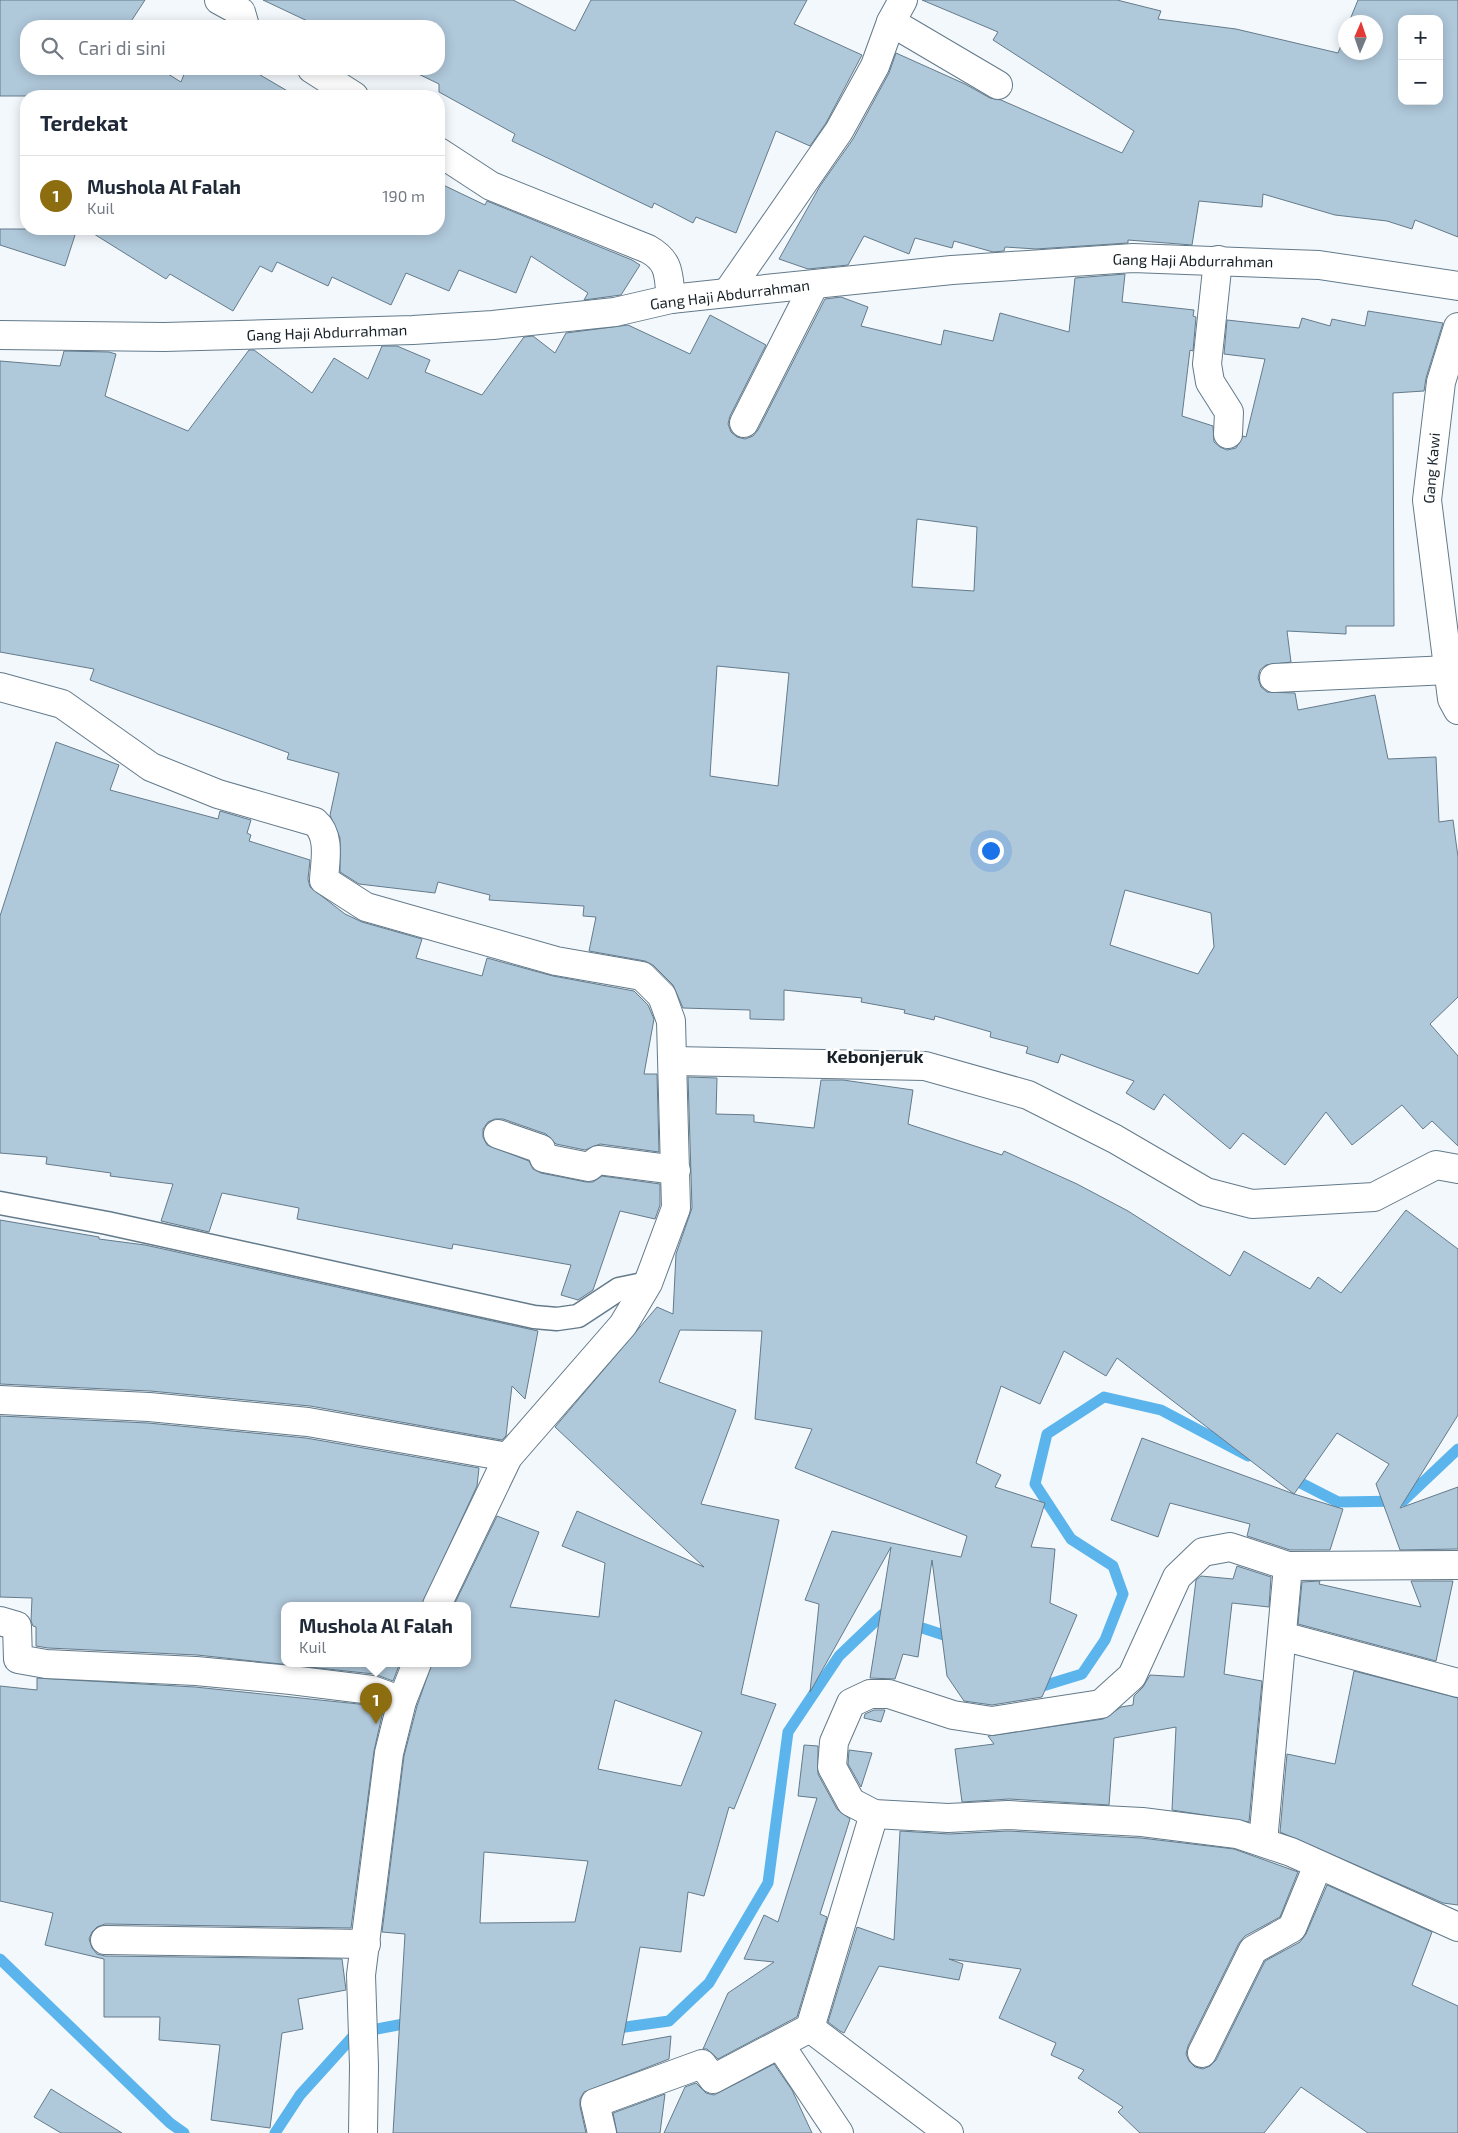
<!DOCTYPE html>
<html lang="id">
<meta charset="utf-8">
<style>
:root{--surface:#fff;--page:#f2f2f3;--text:#1f2937;--muted:#747a83;--line:#e0e1e3;--accent:#8c6e10}
body{margin:0;font-family:"Exo 2",sans-serif;background:var(--page);color:var(--text)}
.controls{position:absolute;right:15px;top:15px;display:grid;overflow:hidden;border-radius:10px;box-shadow:0 2px 12px #0003}
.controls button{width:45px;height:45px;display:grid;place-items:center;padding:0;border:0;border-bottom:1px solid var(--line);background:var(--surface);color:var(--text);font:25px sans-serif}
.compass{position:absolute;left:1338px;top:15px;width:45px;height:45px;border-radius:50%;background:var(--surface);box-shadow:0 2px 12px #0003;rotate:2deg}
.you{position:absolute;left:990px;top:850px;width:18px;height:18px;margin:-12px;border:4px solid #fff;border-radius:50%;background:#1a73e8;box-shadow:0 0 0 8px #1a73e833}
.badge{display:grid;place-items:center;width:32px;height:32px;border-radius:50%;background:var(--accent);color:#fff;font-size:16px;font-weight:700}
.pin{position:absolute;translate:-50% -41px;filter:drop-shadow(0 1px 2px #0008)}
.pin::after{content:'';position:absolute;top:26px;width:18px;height:15px;background:inherit;clip-path:polygon(0 0,100% 0,50% 100%)}
.popup{position:absolute;left:281px;top:1602px;width:190px;height:65px;box-sizing:border-box;display:grid;place-content:center;border-radius:10px;background:var(--surface);filter:drop-shadow(0 1px 4px #0005);font-size:16px;white-space:nowrap;color:var(--muted)}
.popup b{font-size:19px;color:var(--text)}
.popup::after{content:'';position:absolute;left:50%;top:100%;margin-left:-10px;border:10px solid transparent;border-top-color:var(--surface)}
.list{margin:0;padding:0;list-style:none}
h2{display:flex;justify-content:space-between;align-items:center;height:65px;margin:0;padding:0 20px;font-size:21px}
h2 small{font-size:16px;font-weight:400;color:var(--muted)}
.list li{display:grid;grid-template-columns:32px 1fr auto;gap:15px;align-items:center;box-sizing:border-box;height:80px;padding:0 20px;border-top:1px solid var(--line)}
.list b{display:block;font-size:19px;white-space:nowrap}
.list p{margin:0;font-size:16px;white-space:nowrap;color:var(--muted)}
.list em{font-size:16px;font-style:normal;color:var(--muted)}
.icon{flex:none;width:28px;height:28px;fill:none;stroke:currentColor;stroke-width:2;stroke-linecap:round;stroke-linejoin:round}
.map{position:relative;flex:none;width:1458px;height:2133px;overflow:hidden}
.search{position:absolute;background:var(--surface);box-shadow:0 2px 12px #0003;left:20px;top:20px;width:425px;height:55px;display:flex;align-items:center;gap:12px;box-sizing:border-box;padding:0 18px;border-radius:20px;color:var(--muted);font-size:19px}
.panel{position:absolute;background:var(--surface);box-shadow:0 2px 12px #0003;left:20px;top:90px;width:425px;height:145px;border-radius:20px}
.map>svg:first-child{display:block}
.lines{fill:none;stroke-linecap:round;stroke-linejoin:round}
.stream{stroke:#5bb5ec;stroke-width:11}
.building{fill:#afc8da;stroke:#647b8b;fill-rule:evenodd}
.lane-casing{stroke:#637a8a;stroke-width:25}
.street-casing{stroke:#637a8a;stroke-width:30}
.lane{stroke:#fff;stroke-width:22}
.street{stroke:#fff;stroke-width:28}
.labels{text-anchor:middle;stroke-width:5;stroke-linejoin:round;paint-order:stroke}
.street-label{font-size:15px;fill:#172127;stroke:#fff}
.quarter-label{font-size:18px;font-weight:bold;fill:#172127;stroke:#fff}
</style>
<div class="map">
<svg width="1458" height="2133" viewBox="0 0 1458 2133">
<rect width="100%" height="100%" fill="#f3f8fc"/>
<g class="lines">
<g class="stream">
<path d="M1289 1477 1338 1502 1403 1501 1458 1449"/>
<path d="M907 1623 956 1639"/>
<path d="M1033 1689 1082 1674 1105 1640 1123 1594 1113 1566 1071 1539 1035 1484 1047 1434 1104 1397 1161 1410 1248 1456"/>
<path d="M0 1959 170 2123 184 2133"/>
<path d="M611 2029 669 2021 709 1983 768 1883 788 1732 839 1656 883 1614 892 1618"/>
<path d="M275 2133 300 2095 356 2033 414 2022"/>
</g>
</g>
<g class="building">
<path d="M0 0H145L128 26H26V69H160L181 82 186 69H250L296 96H0Z"/>
<path d="M263 0H513L575 31 591 0H807L794 24 862 55 826 123 810 146 776 131 736 233 696 217 693 223 654 203 652 208 512 141 515 134 439 92V84L408 69H439V26H318Z"/>
<path d="M922 0H1117L1161 11 1158 19 1236 29 1338 53 1346 33V52H1376V22H1349L1358 0H1458V237L1415 220 1412 229 1387 221 1335 215 1263 194 1262 207 1199 201 1192 245 1128 240V243L1036 249 1005 247 1004 251 993 252 954 241 952 248 915 238 909 254 864 236 848 265 808 269 779 259 820 186 853 139 889 73 896 53 965 84 990 98 1001 100 1122 153 1134 131 993 40 998 32ZM1402 19H1439V101H1402Z"/>
<path d="M439 183 485 205 487 201 632 260 640 265 621 295 584 300 588 293 531 256 516 293 459 270 449 291 406 273 391 305 332 277 328 286 277 262 272 272 260 266 233 311 170 274 166 279 86 229H439Z"/>
<path d="M0 229H77L65 266 0 245Z"/>
<path d="M1125 274 1122 302 1194 310 1193 316 1196 317 1193 351 1190 350 1182 416 1213 426 1214 442 1220 447 1227 450 1236 448 1243 436 1246 437 1265 359 1224 354 1227 320 1299 328 1302 318 1330 326 1332 319 1365 326 1368 311 1443 323 1426 378 1424 391 1393 393 1394 626H1346V634L1287 631 1291 662 1266 665 1260 670 1258 678 1261 687 1267 692 1295 693 1298 710 1375 695 1388 759 1436 757 1439 822 1453 820 1458 857V997L1430 1024 1458 1056V1146L1432 1121 1423 1129 1402 1105 1352 1145 1326 1112 1285 1165 1243 1133 1230 1149 1164 1094 1154 1110 1126 1093 1134 1081 1061 1054 1058 1063 1026 1053 1028 1047 990 1037 991 1032 935 1016 934 1020 904 1013 905 1010 861 1002 862 998 784 990V1020L750 1019V1010L683 1008 673 985 653 965 645 961 589 951 596 917 583 916 584 906 489 900 490 895 438 882 435 893 359 884 340 872V838L330 815 339 773 287 759 289 753 90 680 94 669 0 652V361L60 366 64 351 109 352 116 354 105 396 188 431 249 350H254L312 393 334 358 368 379 382 346H397L430 360 425 372 482 395 524 337 533 336 555 353 566 333 628 325 690 354 710 315 766 345 730 416 728 424 731 432 737 437 745 439 753 436 758 430 825 299 841 297 868 307 861 326 941 345 944 330 993 341 1000 313 1069 332 1075 278ZM917 519 977 527 974 591 912 587ZM717 666 789 673 778 786 710 776ZM1125 890 1211 913 1214 947 1198 974 1110 945Z"/>
<path d="M56 742 119 765 110 790 218 819 220 811 251 820 247 833 251 835 249 841 310 860 308 879 310 887 345 914 362 922 422 939 416 958 482 976 487 958 553 976 634 991 648 1005 654 1019 644 1074H657L659 1152 600 1144 585 1150 556 1144 546 1134 503 1119H495L488 1122 483 1129V1137L487 1145 529 1161 533 1169 541 1173 586 1182H593L602 1176 660 1184V1205L655 1219 620 1211 593 1290 578 1300 561 1295 571 1265 453 1244 452 1249 297 1219 299 1208 222 1193 209 1232 161 1221 173 1184 110 1176 111 1173 46 1164 47 1157 0 1153V916Z"/>
<path d="M688 1077 717 1078 716 1114 754 1115V1122L814 1128 821 1080H843L913 1090 908 1124 1002 1155 1004 1151 1077 1184 1128 1211 1230 1276 1244 1251 1310 1289 1318 1277 1341 1293 1406 1210 1458 1249V1415L1400 1508 1458 1487V1549L1400 1550 1376 1484 1389 1464 1337 1433 1294 1494 1343 1509 1330 1550H1290L1247 1536 1250 1524 1170 1503 1158 1537 1111 1520 1142 1438 1294 1494 1117 1358 1106 1376 1064 1351 1040 1404 1001 1386 976 1463 1001 1475 995 1487 1045 1503 1031 1547 1055 1549 1050 1603 1077 1615 1042 1697 992 1705 964 1701 947 1676 932 1560 918 1657 903 1654 895 1679 870 1678 891 1547 810 1692 819 1604 805 1600 832 1531 961 1557 967 1536 795 1468 812 1429 755 1419 762 1331 680 1330 659 1382 736 1410 701 1504 779 1520 741 1694 776 1704 734 1809 729 1807 704 1896 688 1892 681 1952 640 1947 622 2045 671 2036 669 2059 584 2092 580 2099V2106L586 2133H393L405 1934 382 1932 404 1756 417 1706 432 1663H467V1605H454L497 1516 539 1532 510 1607 599 1617 605 1563 562 1546 577 1511 704 1567 555 1427 657 1307 673 1314 676 1254 692 1208ZM615 1700 702 1732 681 1786 598 1769ZM484 1852 588 1861 575 1922 480 1923Z"/>
<path d="M0 1220 99 1237V1239L145 1245 538 1331 525 1399 512 1386 506 1436 502 1440 310 1406 150 1391 0 1384Z"/>
<path d="M0 1416 148 1423 306 1438 479 1468 477 1486 422 1605H285V1663H400L393 1681 374 1674 197 1655 48 1648 36 1646V1627L33 1626 31 1621 32 1598 0 1597Z"/>
<path d="M1237 1566 1271 1577 1269 1607 1232 1603 1224 1674 1262 1681 1249 1822 1172 1810 1176 1727 1114 1738 1109 1805 1009 1799 962 1802 955 1749 994 1744 988 1736 1103 1719 1121 1707 1133 1705 1134 1696 1143 1687 1150 1675 1184 1677 1196 1580 1201 1576 1233 1579Z"/>
<path d="M1320 1581 1319 1584 1421 1607 1411 1581H1453L1436 1661 1298 1624 1302 1582Z"/>
<path d="M1354 1671 1458 1698V1905L1443 1903 1280 1832 1287 1754 1335 1764Z"/>
<path d="M37 1678 195 1687 368 1705 383 1711 374 1751 351 1928 105 1924 97 1927 92 1932 89 1939 92 1948 97 1954 105 1956 342 1959 346 1990 298 1999 303 2029 282 2033 270 2128 211 2120 220 2045 159 2040 160 2017H104V1959L45 1945 53 1913 0 1901V1686L37 1690Z"/>
<path d="M874 1710H885L881 1722 864 1718 865 1714Z"/>
<path d="M804 1745 818 1746V1774L837 1809 850 1819 820 1914 827 1917 797 2017 718 2059 707 2049H703L728 1993 774 1962 744 1959 764 1915 778 1922 817 1798 798 1796Z"/>
<path d="M849 1750 872 1753 861 1787 848 1764Z"/>
<path d="M900 1831 949 1834 1008 1831 1141 1838 1234 1849 1298 1872 1280 1917 1245 1936 1239 1943 1188 2046 1186 2054 1189 2061 1195 2067 1203 2069 1210 2066 1216 2060 1265 1961 1300 1942 1306 1934 1327 1885 1432 1932 1412 1985 1458 2006V2133H1368L1301 2087 1264 2133H1140L1118 2112 1123 2107 1078 2078 1084 2070 1051 2055 1056 2043 999 2018 1021 1969 949 1959 963 1964 959 1980 879 1966 844 2033 840 2031 828 2022 857 1927 894 1940Z"/>
<path d="M774 2064 792 2090 812 2133H664L685 2087 696 2083 706 2093 714 2095Z"/>
<path d="M51 2089 122 2133H61L34 2117Z"/>
<path d="M665 2094 660 2133H617L613 2113Z"/>
</g>
<g class="lines">
<defs>
<path id="lane" d="M0 1203 107 1223 534 1317 557 1319 578 1316 619 1289 648 1283"/>
<g id="street">
<path d="M219 0 241 12 245 26"/>
<path d="M891 22 998 85"/>
<path d="M312 69 354 96"/>
<path d="M439 152 491 186 648 249C671 262 668 275 671 299"/>
<path d="M1218 260 1207 364 1210 382 1229 412 1228 434"/>
<path d="M727 293 839 131 875 66 891 22 903 0"/>
<path d="M1458 327 1441 382 1427 500 1452 699 1458 710"/>
<path d="M0 335 164 337 413 330 493 325 615 312 671 299 727 293 952 270 1133 258 1319 265 1458 286"/>
<path d="M744 423 814 285"/>
<path d="M1274 678 1449 670"/>
<path d="M0 687 62 704 151 767 218 794 315 822C331 836 325 861 324 880L366 907 556 961 642 976 662 996 671 1021 676 1208 648 1283 623 1325 508 1457 437 1605"/>
<path d="M673 1061 925 1066 1028 1095 1115 1139 1206 1192 1252 1204 1374 1197 1436 1165 1458 1169"/>
<path d="M498 1134 541 1149 544 1158 589 1167 598 1160 676 1170"/>
<path d="M0 1400 149 1407 308 1422 508 1457"/>
<path d="M1458 1565 1288 1566 1230 1547 1203 1552 1177 1577 1132 1676 1101 1704 992 1721 953 1715 889 1694H870L851 1703 834 1742 832 1767 851 1802 874 1814 948 1818 1008 1815 1142 1822 1237 1834 1291 1852 1458 1927"/>
<path d="M0 1621 17 1626 18 1659 46 1664 196 1671 291 1680 372 1690 402 1701"/>
<path d="M1282 1636 1458 1683"/>
<path d="M1263 1842 1288 1566"/>
<path d="M105 1940 366 1944"/>
<path d="M810 2028 949 2133"/>
<path d="M780 2045 839 2133"/>
<path d="M1202 2053 1253 1950 1292 1928 1318 1865"/>
<path d="M363 2133 364 2066 361 1975 389 1753 402 1701 417 1663"/>
<path d="M602 2133 595 2103 702 2064 713 2079 810 2028 874 1814"/>
</g>
</defs>
<use href="#lane" class="lane-casing"/>
<use href="#street" class="street-casing"/>
<use href="#lane" class="lane"/>
<use href="#street" class="street"/>
</g>
<g class="labels">
<g class="street-label">
<text transform="translate(1193 261) rotate(1)" y="5">Gang Haji Abdurrahman</text>
<text transform="translate(730 295) rotate(-7)" y="5">Gang Haji Abdurrahman</text>
<text transform="translate(327 333) rotate(-2)" y="5">Gang Haji Abdurrahman</text>
<text transform="translate(1432 468) rotate(-85)" y="5">Gang Kawi</text>
</g>
<g class="quarter-label">
<text x="875" y="1063">Kebonjeruk</text>
</g>
</g>
</svg>
<div class="controls">
<button>+</button>
<button>−</button>
</div>
<svg class="compass" viewBox="-18 -18 36 36"><path d="M0-13l5 13h-10z" fill="#e53935"/><path d="M0 13l5-13h-10z" fill="#747a83"/></svg>
<div class="you"></div>
<div class="pin badge" style="left:376px;top:1724px">1</div>
<div class="popup"><b>Mushola Al Falah</b>Kuil</div>
<div class="search"><svg class="icon" aria-label="search" viewBox="0 0 24 24"><circle cx="10" cy="10" r="6"/><path d="M15 15l6 6"/></svg>Cari di sini</div>
<section class="panel">
<h2>Terdekat<small></small></h2>
<ul class="list">
<li><span class="badge">1</span><div><b>Mushola Al Falah</b><p>Kuil</p></div><em>190 m</em></li>
</ul>
</section>
</div>
